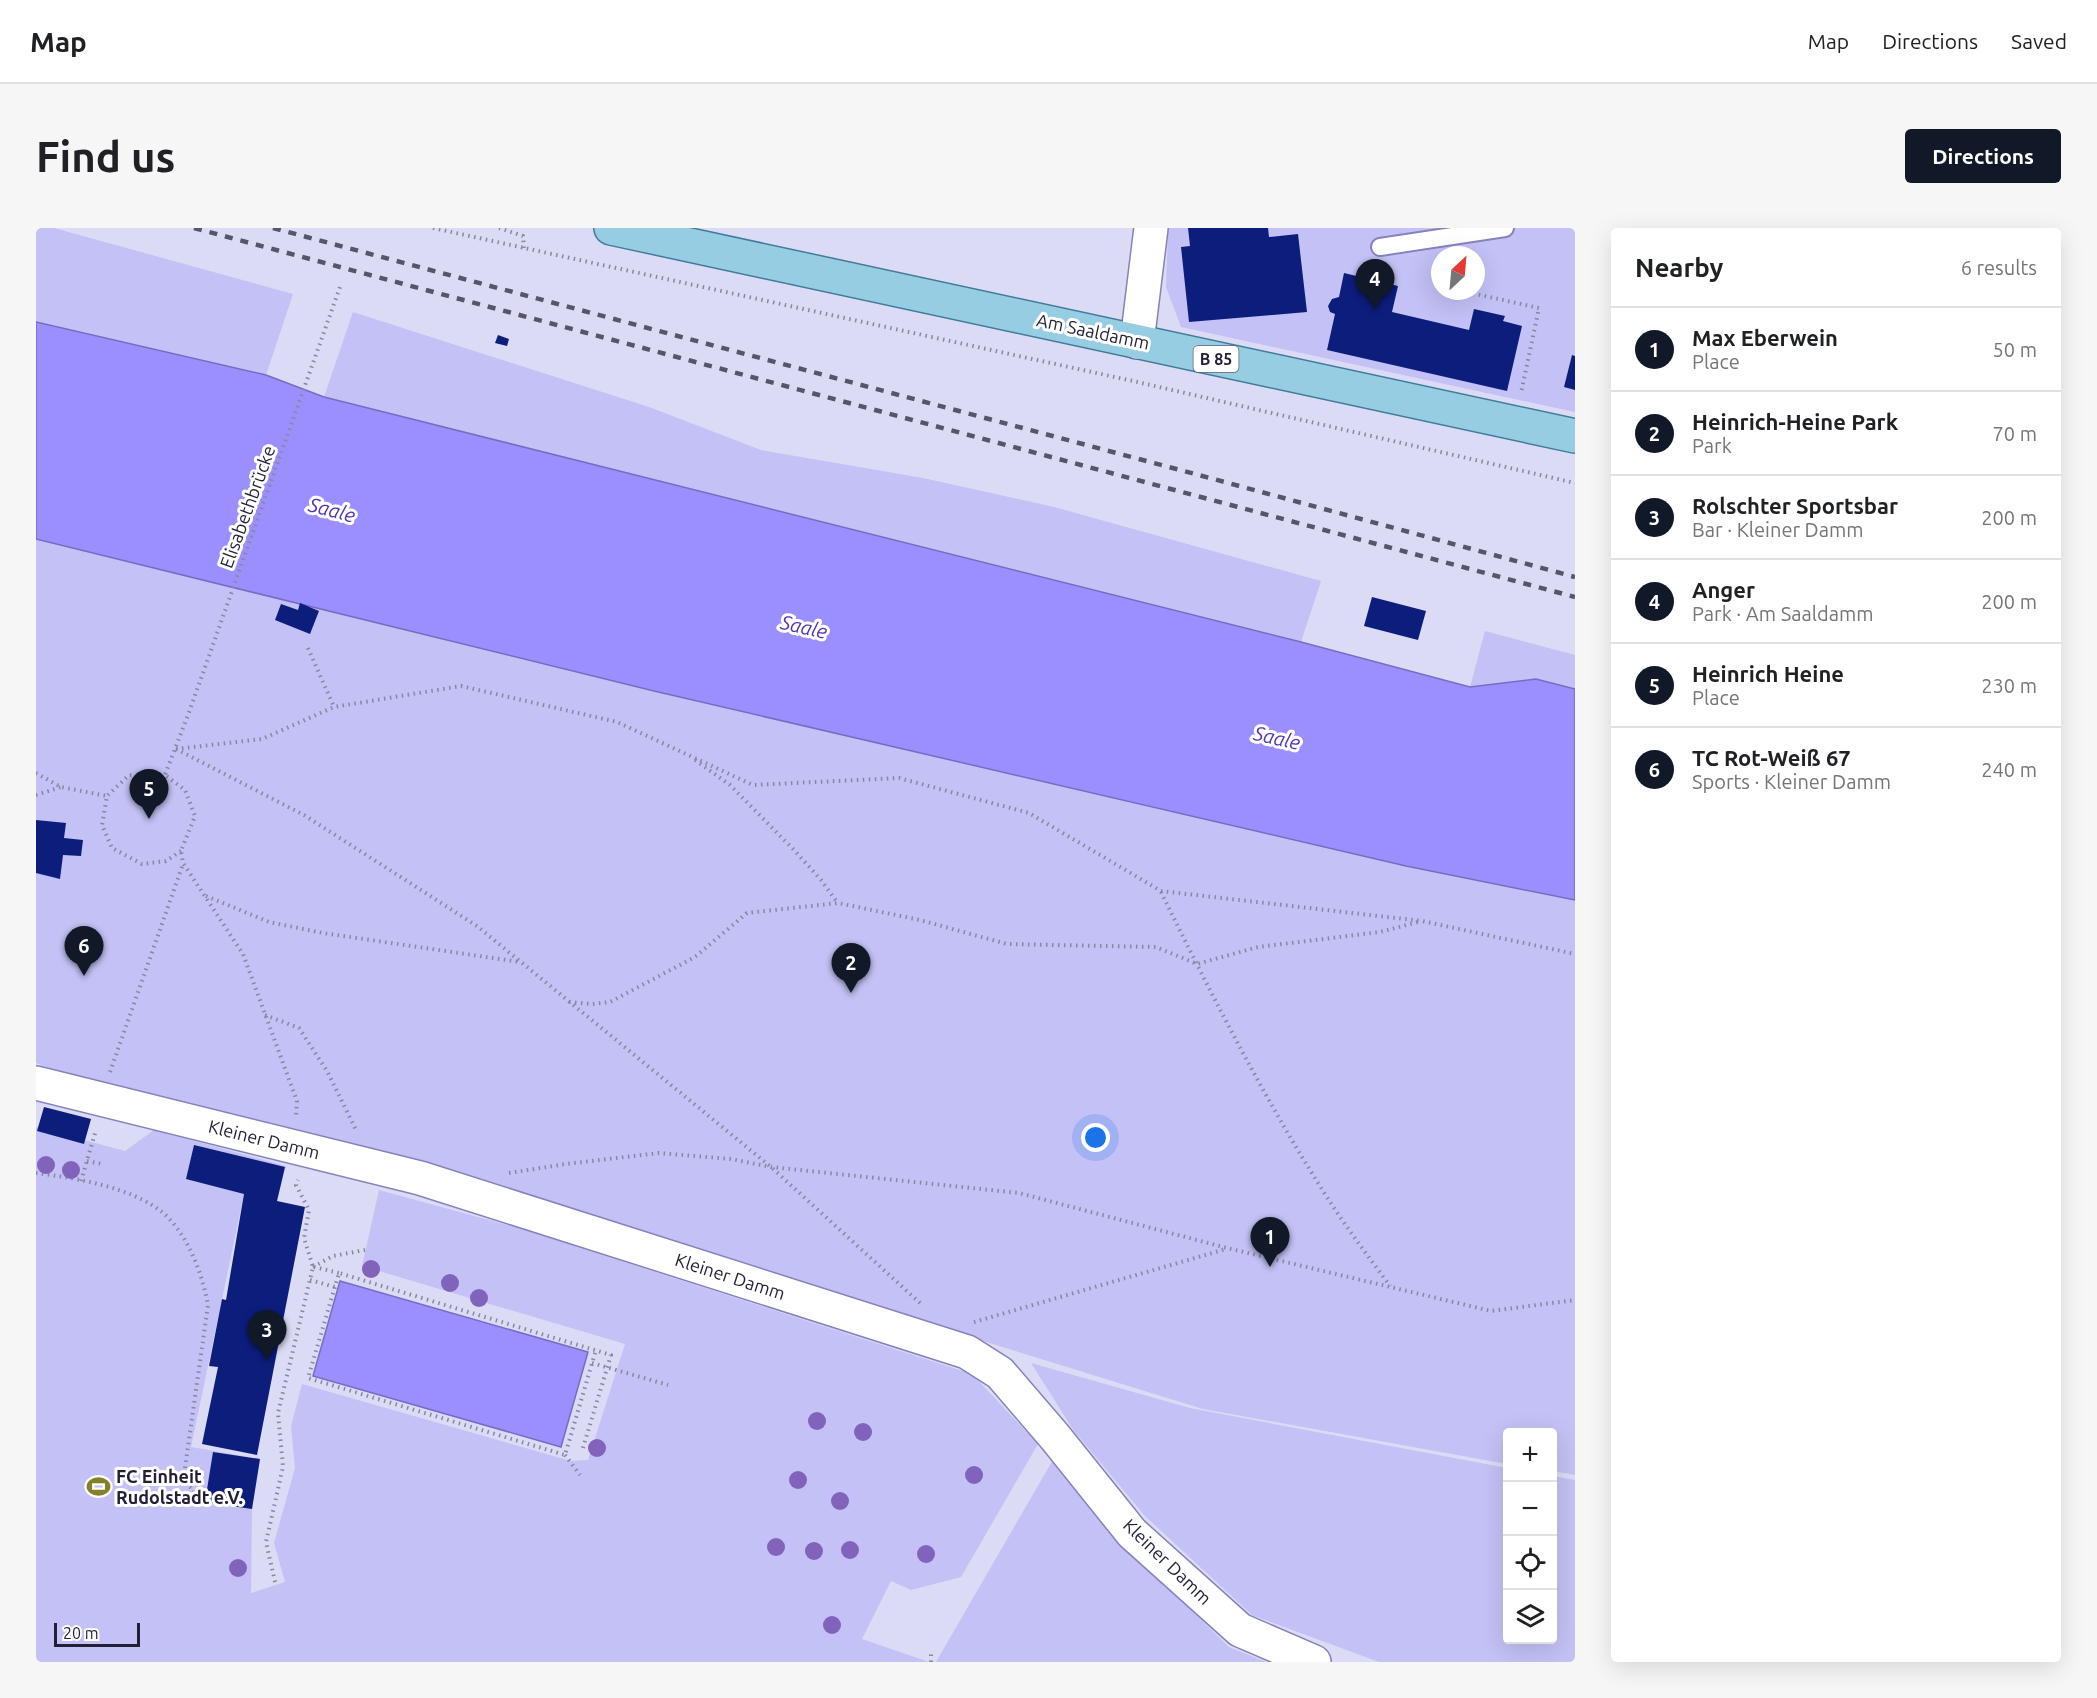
<!DOCTYPE html>
<meta charset="utf-8">
<style>
:root{--surface:#fff;--page:#f6f6f6;--text:#202124;--muted:#757577;--line:#e0e0e0;--accent:#111827}
body{margin:0;font-family:Ubuntu,sans-serif;background:var(--page);color:var(--text)}
.controls{position:absolute;right:18px;bottom:18px;display:grid;overflow:hidden;border-radius:6px;box-shadow:0 6px 24px #0002}
.controls button{width:54px;height:54px;display:grid;place-items:center;padding:0;border:0;border-bottom:2px solid var(--line);background:var(--surface);color:var(--text);font:30px sans-serif}
.compass{position:absolute;left:1395px;top:18px;width:54px;height:54px;border-radius:50%;background:var(--surface);box-shadow:0 6px 24px #0002;rotate:26deg}
.scale{position:absolute;left:18px;bottom:15px;width:86px;box-sizing:border-box;padding-left:6px;border:3px solid #211f36;border-top:0;font-size:16px;line-height:21px;white-space:nowrap;color:#211f36;-webkit-text-stroke:4px #fff;paint-order:stroke}
.you{position:absolute;left:1060px;top:910px;width:21px;height:21px;margin:-15px;border:4px solid #fff;border-radius:50%;background:#1a73e8;box-shadow:0 0 0 9px #1a73e833}
.badge{display:grid;place-items:center;width:39px;height:39px;border-radius:50%;background:var(--accent);color:#fff;font-size:20px;font-weight:700}
.pin{position:absolute;translate:-50% -50px;filter:drop-shadow(0 2px 3px #0008)}
.pin::after{content:'';position:absolute;top:32px;width:21px;height:18px;background:inherit;clip-path:polygon(0 0,100% 0,50% 100%)}
.list{margin:0;padding:0;list-style:none}
h2{display:flex;justify-content:space-between;align-items:center;height:78px;margin:0;padding:0 24px;font-size:26px}
h2 small{font-size:20px;font-weight:400;color:var(--muted)}
.list li{display:grid;grid-template-columns:39px 1fr auto;gap:18px;align-items:center;box-sizing:border-box;height:84px;padding:0 24px;border-top:2px solid var(--line)}
.list b{display:block;font-size:22px;white-space:nowrap}
.list p{margin:0;font-size:20px;white-space:nowrap;color:var(--muted)}
.list em{font-size:20px;font-style:normal;color:var(--muted)}
.icon{flex:none;width:33px;height:33px;fill:none;stroke:currentColor;stroke-width:2;stroke-linecap:round;stroke-linejoin:round}
.map{position:relative;flex:none;width:1539px;height:1434px;overflow:hidden;border-radius:6px}
header{display:flex;align-items:center;gap:36px;box-sizing:border-box;height:84px;padding:0 30px;background:var(--surface);border-bottom:2px solid var(--line)}
header strong{font-size:28px}
nav{display:flex;gap:33px;margin-inline-start:auto;font-size:21px}
.intro{display:flex;align-items:center;justify-content:space-between;box-sizing:border-box;height:144px;padding:0 36px}
h1{margin:0;font-size:42px}
.button{padding:15px 27px;border-radius:6px;background:var(--accent);color:#fff;font-size:21px;font-weight:700}
main{display:flex;gap:36px;padding:0 36px}
aside{flex:1;background:var(--surface);border-radius:6px;box-shadow:0 6px 24px #0002}
.map>svg:first-child{display:block}
.green{fill:#c3c1f5;fill-rule:evenodd}
.water{fill:#9b8fff;stroke:#766dc3;stroke-width:1.5}
.building{fill:#0c1d7c}
.lines{fill:none;stroke-linecap:round;stroke-linejoin:round}
.lane-casing{stroke:#8682bc;stroke-width:20}
.street-casing{stroke:#8682bc;stroke-width:36}
.primary-casing{stroke:#407b9a;stroke-width:36}
.path{stroke:#8987a0;stroke-width:4;stroke-dasharray:1.5 4.5;stroke-linecap:butt}
.lane{stroke:#fff;stroke-width:16}
.street{stroke:#fff;stroke-width:33}
.primary{stroke:#97cde3;stroke-width:33}
.rail{stroke:#57556d;stroke-width:4.5;stroke-dasharray:8 8;stroke-linecap:butt}
.tree{fill:#8163bc}
.labels{text-anchor:middle;stroke-width:6;stroke-linejoin:round;paint-order:stroke}
.shield{fill:#fff;stroke:#646272;stroke-width:1.5}
.shield-label{font-size:16px;font-weight:bold;fill:#211f36}
.street-label{font-size:18px;fill:#211f36;stroke:#fff}
.poi-label{font-size:18px;font-weight:bold;fill:#211f36;stroke:#fff;text-anchor:start}
.water-label{font-size:20px;font-style:italic;fill:#5234b3;stroke:#fff}
</style>
<header>
<strong>Map</strong>
<nav><a>Map</a><a>Directions</a><a>Saved</a></nav>
</header>
<div class="intro"><h1>Find us</h1><a class="button">Directions</a></div>
<main>
<div class="map">
<svg width="1539" height="1434" viewBox="0 0 1539 1434">
<rect width="100%" height="100%" fill="#dcdbf5"/>
<g class="green">
<path d="M0 0H18L257 66 230 147 0 94Z"/>
<path d="M1132 0H1539V184L1145 99 1130 59ZM1404 27H1440V63H1404Z"/>
<path d="M317 84 613 179 725 222 887 250 1018 279 1285 353 1265 414 288 169Z"/>
<path d="M0 311 618 463 1370 638 1539 672V1247L1517 1243 1516 1204H1472L1471 1236 1167 1181 520 981 62 858 0 835Z"/>
<path d="M1449 403 1539 427V461L1500 451 1434 459Z"/>
<path d="M0 899 89 923 118 902 250 938 241 973 208 966 155 1219 224 1231 216 1281 215 1365 249 1354 238 1315 259 1240 255 1198 266 1156 535 1233 552 1232 589 1116 326 1038 343 962 482 1000 936 1146 1002 1216 925 1349 875 1362 855 1353 826 1411 893 1434H0Z"/>
<path d="M995 1135 1154 1180 1471 1240 1472 1412H1516L1517 1248 1539 1252V1434H1343L1216 1387 1109 1288 1038 1203Z"/>
<path d="M1018 1230 1084 1313 1193 1419 1230 1434H900Z"/>
</g>
<g class="water">
<path d="M0 94 230 147 288 169 1265 414 1434 459 1500 451 1539 461V672L1370 638 618 463 0 311Z"/>
<path d="M304 1053 552 1124 525 1219 277 1148Z"/>
</g>
<g class="building">
<path d="M1152 0H1232L1233 9 1262 6 1271 84 1153 94 1145 19 1154 18Z"/>
<path d="M1308 45 1362 58 1356 84 1433 102 1438 81 1469 88 1467 93 1486 98 1471 163 1291 122 1299 86 1294 84 1292 78 1296 71 1303 69Z"/>
<path d="M462 107 473 111 471 118 459 115Z"/>
<path d="M1536 127 1539 128V162L1528 159Z"/>
<path d="M1336 369 1390 383 1382 412 1328 398Z"/>
<path d="M264 375 283 383 274 406 239 392 245 376 262 382Z"/>
<path d="M0 592 30 595 28 610 47 612 45 628 27 627 24 651 0 645Z"/>
<path d="M8 879 55 891 48 916 1 903Z"/>
<path d="M158 917 249 939 241 973 269 979 221 1227 166 1216 182 1139 173 1138 186 1071 190 1072 208 966 150 951Z"/>
<path d="M177 1224 224 1231 216 1281 169 1274Z"/>
</g>
<g class="lines">
<defs>
<path id="lane" d="M1344 19 1469 0"/>
<g id="street">
<path d="M1101 114 1115 0"/>
<path d="M0 855 384 950 931 1124 964 1145 1019 1209 1096 1305 1204 1402 1278 1434"/>
</g>
<path id="primary" d="M575 0 1539 208"/>
</defs>
<use href="#lane" class="lane-casing"/>
<use href="#street" class="street-casing"/>
<use href="#primary" class="primary-casing"/>
<g class="path">
<path d="M397 0 1097 153 1539 255"/>
<path d="M463 0 487 8 488 20"/>
<path d="M1439 63 1440 66 1503 80 1485 165"/>
<path d="M272 420 298 479"/>
<path d="M140 521 226 511 298 479 425 458 581 494 717 557 863 550 993 585 1125 663 1386 693 1539 726"/>
<path d="M140 521 268 587 441 698 735 939 884 1075"/>
<path d="M659 532 694 557 759 623 785 652 801 674"/>
<path d="M0 545 25 559 71 568"/>
<path d="M0 567 25 559"/>
<path d="M118 579 129 547 149 562 159 588 145 623 147 635 207 726 261 873 260 888"/>
<path d="M145 623 130 633 106 636 76 620 66 597 71 568 93 547H129L152 487 304 59"/>
<path d="M1125 664C1177 770 1234 882 1298 980 1316 1007 1335 1032 1354 1058"/>
<path d="M170 668 233 694 287 705 484 734"/>
<path d="M533 774 556 776 574 774 659 729 711 685 802 675 884 692 971 716 1120 719 1161 736 1222 719 1344 704 1382 694"/>
<path d="M229 787 263 800 291 843 320 902"/>
<path d="M74 844 147 636"/>
<path d="M51 933 66 936"/>
<path d="M0 945C39 950 95 959 126 984 152 1006 166 1045 172 1077L147 1254 158 1262V1273"/>
<path d="M473 945 530 936 623 925 695 931 735 939 983 965 1191 1020 1455 1083 1539 1072"/>
<path d="M45 953 60 902"/>
<path d="M277 1039 297 1028 329 1022"/>
<path d="M278 1039 303 1045"/>
<path d="M274 1052 299 1059"/>
<path d="M938 1094 1190 1021"/>
<path d="M556 1135 632 1157"/>
<path d="M547 1220 575 1127 303 1045 272 1150 529 1227 560 1122"/>
<path d="M529 1227 544 1247"/>
<path d="M239 1354 230 1314 247 1239 242 1185 277 1039 268 1010 273 982 260 957 262 952"/>
<path d="M895 1434V1424"/>
</g>
<use href="#lane" class="lane"/>
<use href="#street" class="street"/>
<use href="#primary" class="primary"/>
<g class="rail">
<path d="M158 0 1539 369"/>
<path d="M237 0 1159 246 1539 349"/>
</g>
</g>
<g class="tree">
<circle cx="10" cy="937" r="9"/>
<circle cx="35" cy="942" r="9"/>
<circle cx="335" cy="1041" r="9"/>
<circle cx="414" cy="1055" r="9"/>
<circle cx="443" cy="1070" r="9"/>
<circle cx="781" cy="1193" r="9"/>
<circle cx="827" cy="1204" r="9"/>
<circle cx="561" cy="1220" r="9"/>
<circle cx="938" cy="1247" r="9"/>
<circle cx="762" cy="1252" r="9"/>
<circle cx="804" cy="1273" r="9"/>
<circle cx="740" cy="1319" r="9"/>
<circle cx="814" cy="1322" r="9"/>
<circle cx="778" cy="1323" r="9"/>
<circle cx="890" cy="1326" r="9"/>
<circle cx="202" cy="1340" r="9"/>
<circle cx="796" cy="1397" r="9"/>
</g>
<defs>
<symbol id="stadium-bare" viewBox="-9 -9 18 18"><path d="M0-5a6.5 5 0 1 0 0 10a6.5 5 0 1 0 0-10ZM-3.5-1.8h7v3.6h-7Z" fill="#858028" stroke="#fff" stroke-width="2.5" paint-order="stroke"/></symbol>
</defs>
<g fill-rule="evenodd">
<use href="#stadium-bare" x="46" y="1242" width="33" height="33"/>
</g>
<g class="labels">
<rect class="shield" x="1157.5" y="118" width="45" height="26" rx="4.5"/>
<g class="shield-label">
<text x="1180" y="137">B 85</text>
</g>
<g class="street-label">
<text transform="translate(1057 104) rotate(12)" y="6">Am Saaldamm</text>
<text transform="translate(212 279) rotate(-70)" y="6">Elisabethbrücke</text>
<text transform="translate(228 912) rotate(14)" y="6">Kleiner Damm</text>
<text transform="translate(694 1049) rotate(18)" y="6">Kleiner Damm</text>
<text transform="translate(1131 1334) rotate(44)" y="6">Kleiner Damm</text>
</g>
<g class="poi-label">
<text x="80" y="1255">FC Einheit<tspan x="80" dy="21">Rudolstadt e.V.</tspan></text>
</g>
<g class="water-label">
<text transform="translate(296 282) rotate(15)" y="7">Saale</text>
<text transform="translate(768 399) rotate(13)" y="7">Saale</text>
<text transform="translate(1241 510) rotate(13)" y="7">Saale</text>
</g>
</g>
</svg>
<div class="controls">
<button>+</button>
<button>−</button>
<button><svg class="icon" aria-label="locate" viewBox="0 0 24 24"><circle cx="12" cy="12" r="6"/><path d="M12 2v4M12 18v4M2 12h4M18 12h4"/></svg></button>
<button><svg class="icon" aria-label="layers" viewBox="0 0 24 24"><path d="M12 4l9 5-9 5-9-5zM3 14l9 5 9-5"/></svg></button>
</div>
<svg class="compass" viewBox="-18 -18 36 36"><path d="M0-13l5 13h-10z" fill="#e53935"/><path d="M0 13l5-13h-10z" fill="#757577"/></svg>
<div class="scale">20 m</div>
<div class="you"></div>
<div class="pin badge" style="left:1234px;top:1039px">1</div>
<div class="pin badge" style="left:815px;top:765px">2</div>
<div class="pin badge" style="left:231px;top:1132px">3</div>
<div class="pin badge" style="left:1339px;top:81px">4</div>
<div class="pin badge" style="left:113px;top:591px">5</div>
<div class="pin badge" style="left:48px;top:748px">6</div>
</div>
<aside>
<h2>Nearby<small>6 results</small></h2>
<ul class="list">
<li><span class="badge">1</span><div><b>Max Eberwein</b><p>Place</p></div><em>50 m</em></li>
<li><span class="badge">2</span><div><b>Heinrich-Heine Park</b><p>Park</p></div><em>70 m</em></li>
<li><span class="badge">3</span><div><b>Rolschter Sportsbar</b><p>Bar · Kleiner Damm</p></div><em>200 m</em></li>
<li><span class="badge">4</span><div><b>Anger</b><p>Park · Am Saaldamm</p></div><em>200 m</em></li>
<li><span class="badge">5</span><div><b>Heinrich Heine</b><p>Place</p></div><em>230 m</em></li>
<li><span class="badge">6</span><div><b>TC Rot-Weiß 67</b><p>Sports · Kleiner Damm</p></div><em>240 m</em></li>
</ul>
</aside>
</main>
